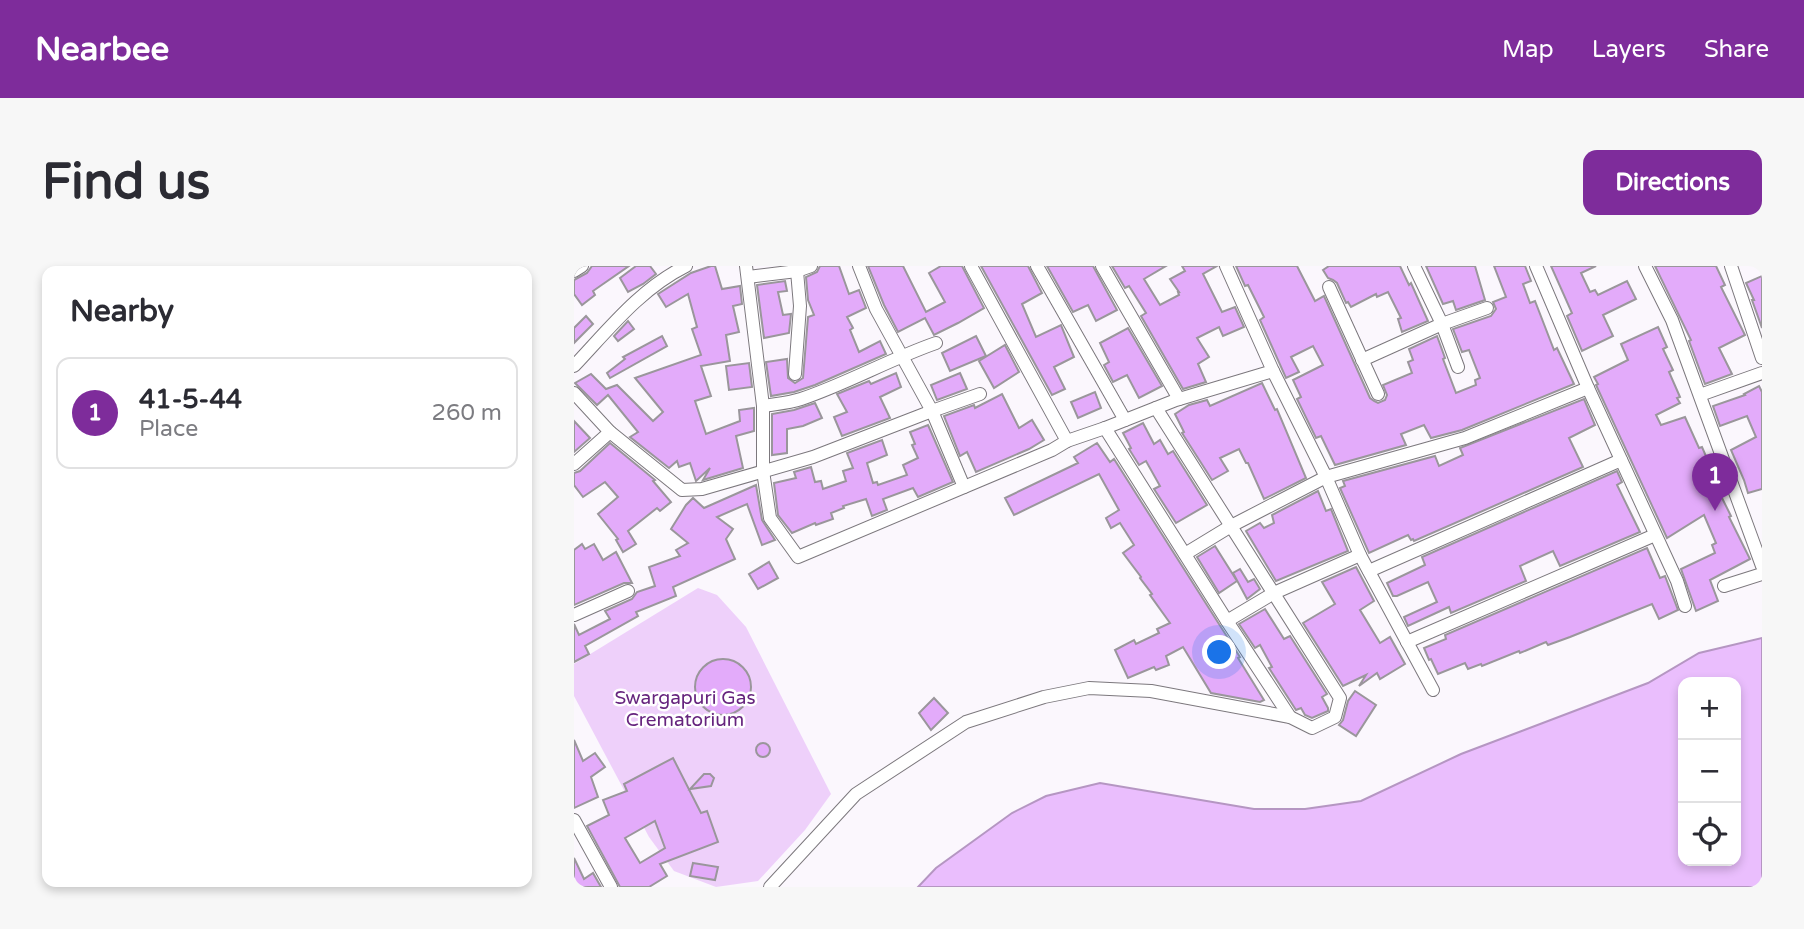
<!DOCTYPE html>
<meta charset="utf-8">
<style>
:root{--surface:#fff;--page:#f7f7f7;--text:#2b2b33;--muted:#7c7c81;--line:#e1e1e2;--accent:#7e2c9b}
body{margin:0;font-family:"Varela Round",sans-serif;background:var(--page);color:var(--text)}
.controls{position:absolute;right:21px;bottom:21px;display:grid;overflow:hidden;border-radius:14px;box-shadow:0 4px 10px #0003}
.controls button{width:63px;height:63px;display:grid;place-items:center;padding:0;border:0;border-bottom:2px solid var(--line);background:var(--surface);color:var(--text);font:35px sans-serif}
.you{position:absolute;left:646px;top:387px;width:24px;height:24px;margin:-18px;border:5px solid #fff;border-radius:50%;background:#1a73e8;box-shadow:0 0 0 10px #1a73e833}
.badge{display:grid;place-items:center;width:46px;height:46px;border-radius:50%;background:var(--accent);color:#fff;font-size:23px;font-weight:700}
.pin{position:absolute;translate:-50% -58px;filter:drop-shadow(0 2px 4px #0008)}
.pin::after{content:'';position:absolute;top:37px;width:24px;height:21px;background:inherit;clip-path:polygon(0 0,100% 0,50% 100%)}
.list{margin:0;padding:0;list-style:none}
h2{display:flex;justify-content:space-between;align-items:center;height:91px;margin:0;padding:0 28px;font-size:30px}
h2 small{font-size:23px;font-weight:400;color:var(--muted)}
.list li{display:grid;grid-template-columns:46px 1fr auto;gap:21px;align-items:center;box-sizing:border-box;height:112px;margin:0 14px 14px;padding:0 14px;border:2px solid var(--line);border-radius:14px}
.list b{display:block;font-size:26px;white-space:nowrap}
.list p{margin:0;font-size:23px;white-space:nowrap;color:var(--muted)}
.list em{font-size:23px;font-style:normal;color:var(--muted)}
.icon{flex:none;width:38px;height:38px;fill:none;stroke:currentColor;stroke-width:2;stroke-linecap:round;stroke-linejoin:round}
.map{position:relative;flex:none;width:1188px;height:621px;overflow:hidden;border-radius:14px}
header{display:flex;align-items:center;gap:42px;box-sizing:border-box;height:98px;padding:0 35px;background:var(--accent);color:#fff}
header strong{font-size:33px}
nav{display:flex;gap:38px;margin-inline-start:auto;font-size:24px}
.intro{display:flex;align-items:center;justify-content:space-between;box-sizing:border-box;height:168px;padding:0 42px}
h1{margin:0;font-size:49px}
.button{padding:18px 32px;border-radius:14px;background:var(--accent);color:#fff;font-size:24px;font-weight:700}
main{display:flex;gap:42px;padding:0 42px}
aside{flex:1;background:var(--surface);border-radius:14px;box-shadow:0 4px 10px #0003}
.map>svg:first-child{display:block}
.green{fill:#eed0fa}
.water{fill:#eabefd;stroke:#b596c2;stroke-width:2;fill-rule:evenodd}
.building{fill:#e3abfa;stroke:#9a969b;stroke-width:2;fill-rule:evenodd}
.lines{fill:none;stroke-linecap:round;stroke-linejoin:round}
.minor-casing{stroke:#7c787d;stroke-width:14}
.minor{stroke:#fff;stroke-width:12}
.labels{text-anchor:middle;stroke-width:5;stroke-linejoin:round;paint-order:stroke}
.park-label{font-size:19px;fill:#66247e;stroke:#fff}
</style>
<header>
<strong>Nearbee</strong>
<nav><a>Map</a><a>Layers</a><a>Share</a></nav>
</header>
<div class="intro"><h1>Find us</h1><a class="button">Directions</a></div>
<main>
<aside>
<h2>Nearby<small></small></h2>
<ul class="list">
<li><span class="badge">1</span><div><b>41-5-44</b><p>Place</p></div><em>260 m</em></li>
</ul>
</aside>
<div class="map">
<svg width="1188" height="621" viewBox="0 0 1188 621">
<rect width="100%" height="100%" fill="#fbf7fd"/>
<path class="green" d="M124 322 143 329 172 361 257 528 231 564 184 615 142 621 100 605 75 571 0 430V398Z"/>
<path class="water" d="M1188 372V621H344L362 602 438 547 472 530 526 517 680 543H731L787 535 887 488 1074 417 1125 387ZM1109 416H1162V595H1109Z"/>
<g class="building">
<path d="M18 0H55L19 25 21 29 8 39 0 28V14L13 7Z"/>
<path d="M62 0H76L82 8 69 18 54 26 46 12Z"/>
<path d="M137 0H141L148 23 166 20 168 38 159 40 165 66 152 69 156 95 127 100 137 130 121 135 132 168 166 155 165 144 180 142V165L162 170 169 202 129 214 136 202 122 215 116 197 105 201 103 195 95 202 56 171 64 166 34 129 23 139 1 117 17 108 32 123 43 119 79 155 89 146 61 112 127 89 118 63 123 61 114 28 92 41 84 28 117 7Z"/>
<path d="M246 0H265L275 28 285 24 292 42 273 51 279 62 276 64 285 86 306 75 312 88 241 119 220 126 197 130 192 96 213 93 214 112 221 117 229 112 234 51 240 49 234 34 232 11 243 6Z"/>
<path d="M294 0H329L352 46 371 36 355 7 367 0H388L410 42 384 57 360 69 351 52 324 66 310 39Z"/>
<path d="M407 0H454L468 27 448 38 462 71 487 59 500 91 480 101 491 123 478 129Z"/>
<path d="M473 0H519L543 44 522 55 514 39 499 46Z"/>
<path d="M538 0H592L570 13 586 39 605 29 604 26H605L596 13 611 5 608 0H643L629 8 648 46 661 41 670 61 649 70 645 61 623 72 635 91 624 98 632 116 609 123 567 50 572 47 555 20 551 22Z"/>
<path d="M662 0H723L741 35 750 30 796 132 800 135 804 137 811 134 813 129 809 119 838 107 834 96 839 94 835 83 863 70 871 92 869 93 882 127 902 119 901 114 906 112 895 84 888 86 879 63 917 50 922 43 919 36 932 31 920 0H951L957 15 949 18 956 37 961 35 980 84 983 82 1000 118 888 164 857 172 850 159 827 168 832 179 761 199 747 170 742 172 723 133 727 131 719 114 749 99 739 80 717 91 725 106 712 112 686 54 690 51 674 19 671 20Z"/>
<path d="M755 0H826L835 19 837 17 854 55 828 66 824 53 827 52 814 26 803 31 802 28 777 41 774 36 772 37 763 17 759 14 754 12 749 4Z"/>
<path d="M852 0H901L911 34 882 44 879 35 869 38Z"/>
<path d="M977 0H1022L1007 7 1016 26 1021 24 1024 29 1053 15 1062 33 1029 49 1039 70 1008 85 993 50 998 47Z"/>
<path d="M1081 0H1142L1151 19 1147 21 1171 69 1145 82 1158 108 1131 118 1115 75 1117 74Z"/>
<path d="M1188 10V62L1178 34H1180L1172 17Z"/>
<path d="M211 15 213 25 204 26 209 49 217 48 215 67 190 72 183 19Z"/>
<path d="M12 50 19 58 0 77V62Z"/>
<path d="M54 55 60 63 44 75 40 70Z"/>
<path d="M1084 61 1093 81 1089 83 1099 104 1095 106 1106 131 1103 132 1106 137 1082 149 1087 159 1111 151 1125 182 1128 181 1148 227 1146 228 1157 250 1155 251 1176 293 1136 314 1144 335 1122 345 1107 303 1141 287 1138 279 1142 277 1130 249 1093 272 1022 119 1024 118 1020 111 1054 94 1047 78Z"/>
<path d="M554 62 588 120 565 132 553 109 539 116 530 99 535 96 526 77Z"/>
<path d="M88 70 93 80 36 112 33 107 51 93 49 91Z"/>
<path d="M402 70 412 90 376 105 368 87Z"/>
<path d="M431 79 445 106 420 122 405 95Z"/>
<path d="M175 97 178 121 155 124 152 100Z"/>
<path d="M322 107 327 121 306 131 316 152 268 170 260 151 273 146 263 128 295 115 297 118Z"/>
<path d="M386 107 393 123 363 134 357 119Z"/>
<path d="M688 117 701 144 703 143 732 212 690 233 674 197H672L665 183 646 192 654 205 638 214 608 167 610 166 601 148 615 139 633 134 636 140Z"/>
<path d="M1185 120 1188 126V223L1174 227 1170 214 1157 184 1182 171 1173 150 1146 160 1139 140 1171 129 1170 128Z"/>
<path d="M521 126 527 142 504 152 497 136Z"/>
<path d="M428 128 445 162 458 154 470 174 455 183 402 206 393 186 386 190 370 150 400 139 401 142Z"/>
<path d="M1010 133 1021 159 995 172 1009 201 840 275 839 273 837 274 834 269 795 287 766 222 771 220 769 215 861 190 865 200 889 189 886 182Z"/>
<path d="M241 137 248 152 229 160 213 163V187L198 189V148L220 144Z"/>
<path d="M0 155 16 172 0 186Z"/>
<path d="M569 157 580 178 586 174 594 188 599 185 633 239 602 257 580 223 586 220 572 195 565 199 555 183 557 182 549 167Z"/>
<path d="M354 159 379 216 344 231 339 222 309 233 313 244 298 250 292 233 269 240 270 242 257 247 259 253 242 259 241 257 218 267 204 249 200 217 222 212 220 206 237 201 241 216 247 215 249 223 272 215 269 205 279 202 273 187 308 174 313 189 293 197 299 217 303 216 304 219 333 209 329 199 344 192 338 179 341 178 336 166Z"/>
<path d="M36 177 81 214 79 215 97 236 86 245 83 242 54 265 62 278 49 286 42 274 44 273 24 248 44 231 31 216 9 231 0 219V207L6 205Z"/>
<path d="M523 177 536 196 540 193 666 391 664 392 690 434 686 436 637 427 609 381 592 390 595 399 582 404 580 401 554 412 541 384 560 374 562 378 585 367 583 363 596 357 576 329 578 328 566 312 567 311 549 287 560 279 546 257 537 262 532 252 545 244 525 208 440 249 431 232 504 197 500 191Z"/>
<path d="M1043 205 1048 216 1043 219 1066 266 986 300 979 285 946 300 952 315 877 347 875 341 834 360 830 351 863 336 854 316 823 330H819L813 317 851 299 848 291Z"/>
<path d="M182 219 188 254 201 274 188 279 173 238 143 251 159 263 152 273 161 293 99 321 102 330 62 346 64 350 11 380 15 388 0 396V358L5 369 36 353 31 345 58 333 63 326 81 320 75 301 106 290 102 284 114 277 97 263 112 239 119 232 130 242Z"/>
<path d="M744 225 752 245 757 243 774 285 702 315 672 265 686 257 690 262 700 257 698 249Z"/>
<path d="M8 278 11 283 20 278 29 294 42 286 58 317H50L0 339V284Z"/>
<path d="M641 280 663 315 645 327 623 291Z"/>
<path d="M1073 282 1086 312 1091 310 1104 344 1085 353 1078 338 996 371 974 379 972 376 946 387 945 385 908 400 907 398 894 403 891 397 864 408 857 393 855 394 850 382 872 373 871 369Z"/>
<path d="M195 296 204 312 184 323 175 308Z"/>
<path d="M782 301 800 335 786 344 806 377 816 371 831 398 806 413 803 407 785 420 792 409 769 420 729 357 761 338 748 316Z"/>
<path d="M666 303 674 316 680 313 686 323 673 333 659 307Z"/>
<path d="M691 343 710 373 716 370 753 428 748 431 754 442V445L738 452 731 449 727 442 722 444 695 402 698 401 686 379 681 382 665 358Z"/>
<circle cx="149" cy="421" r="28"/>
<path d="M781 425 802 439 782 470 765 459 769 454 774 435Z"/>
<path d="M360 432 374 447 357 464 345 447Z"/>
<path d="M0 474 9 495 21 487 31 501 17 511 24 531 0 542Z"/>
<circle cx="189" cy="484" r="7"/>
<path d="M99 492 127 547 133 545 144 576 86 598 93 610 75 621H46L13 560 35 549 29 534 53 525 50 518ZM81 555 91 582 66 597 51 572Z"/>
<path d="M130 508H136L140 512 137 520 116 523Z"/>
<path d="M0 592 10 613 19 607 27 621H0Z"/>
<path d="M119 597 144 601 141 614 116 610Z"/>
</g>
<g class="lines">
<defs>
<g id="minor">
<path d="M172 0 189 140V205L196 252 224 291 478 184 493 175 531 162 602 134 699 105"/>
<path d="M285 0 302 43 358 145 406 128"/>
<path d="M397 0 493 175"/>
<path d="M463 0 551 154"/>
<path d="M528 0 605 133"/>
<path d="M652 0 699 105 752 211 786 289 859 424"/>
<path d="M840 0 868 58 884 101"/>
<path d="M962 0 1014 122 1103 315 1111 340"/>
<path d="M1071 0 1098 54 1188 300"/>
<path d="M1157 0 1188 92"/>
<path d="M0 5 8 0"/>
<path d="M174 11 223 5 237 0"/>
<path d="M755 21 804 128"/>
<path d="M788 94 868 58 913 42"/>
<path d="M0 100C35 63 66 23 112 0"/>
<path d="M221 108 226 40 223 5"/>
<path d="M0 127 36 166 108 224 128 223 239 191 358 145 390 221"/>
<path d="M1126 129 1188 107"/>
<path d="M189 140C201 138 215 137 227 133 272 118 316 93 362 77"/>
<path d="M531 162 653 355 716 451"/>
<path d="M0 198 36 166"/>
<path d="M611 288 657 260 752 211 891 172 1014 122"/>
<path d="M795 305 1047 194"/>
<path d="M1150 320 1188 308"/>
<path d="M0 349 54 325"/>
<path d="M653 355 700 327 786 289"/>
<path d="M833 376 1081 269"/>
<path d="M0 554 37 621"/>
<path d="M196 621 282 528 392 456 470 431 515 422 577 425 716 451 738 462 761 451 766 432 582 142"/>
</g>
</defs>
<use href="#minor" class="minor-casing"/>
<use href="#minor" class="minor"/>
</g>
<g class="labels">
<g class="park-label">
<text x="111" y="438">Swargapuri Gas<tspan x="111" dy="22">Crematorium</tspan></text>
</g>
</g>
</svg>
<div class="controls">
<button>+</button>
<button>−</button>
<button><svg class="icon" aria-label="locate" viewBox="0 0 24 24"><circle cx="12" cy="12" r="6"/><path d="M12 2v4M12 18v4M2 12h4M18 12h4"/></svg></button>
</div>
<div class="you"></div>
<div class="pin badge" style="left:1141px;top:245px">1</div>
</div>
</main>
